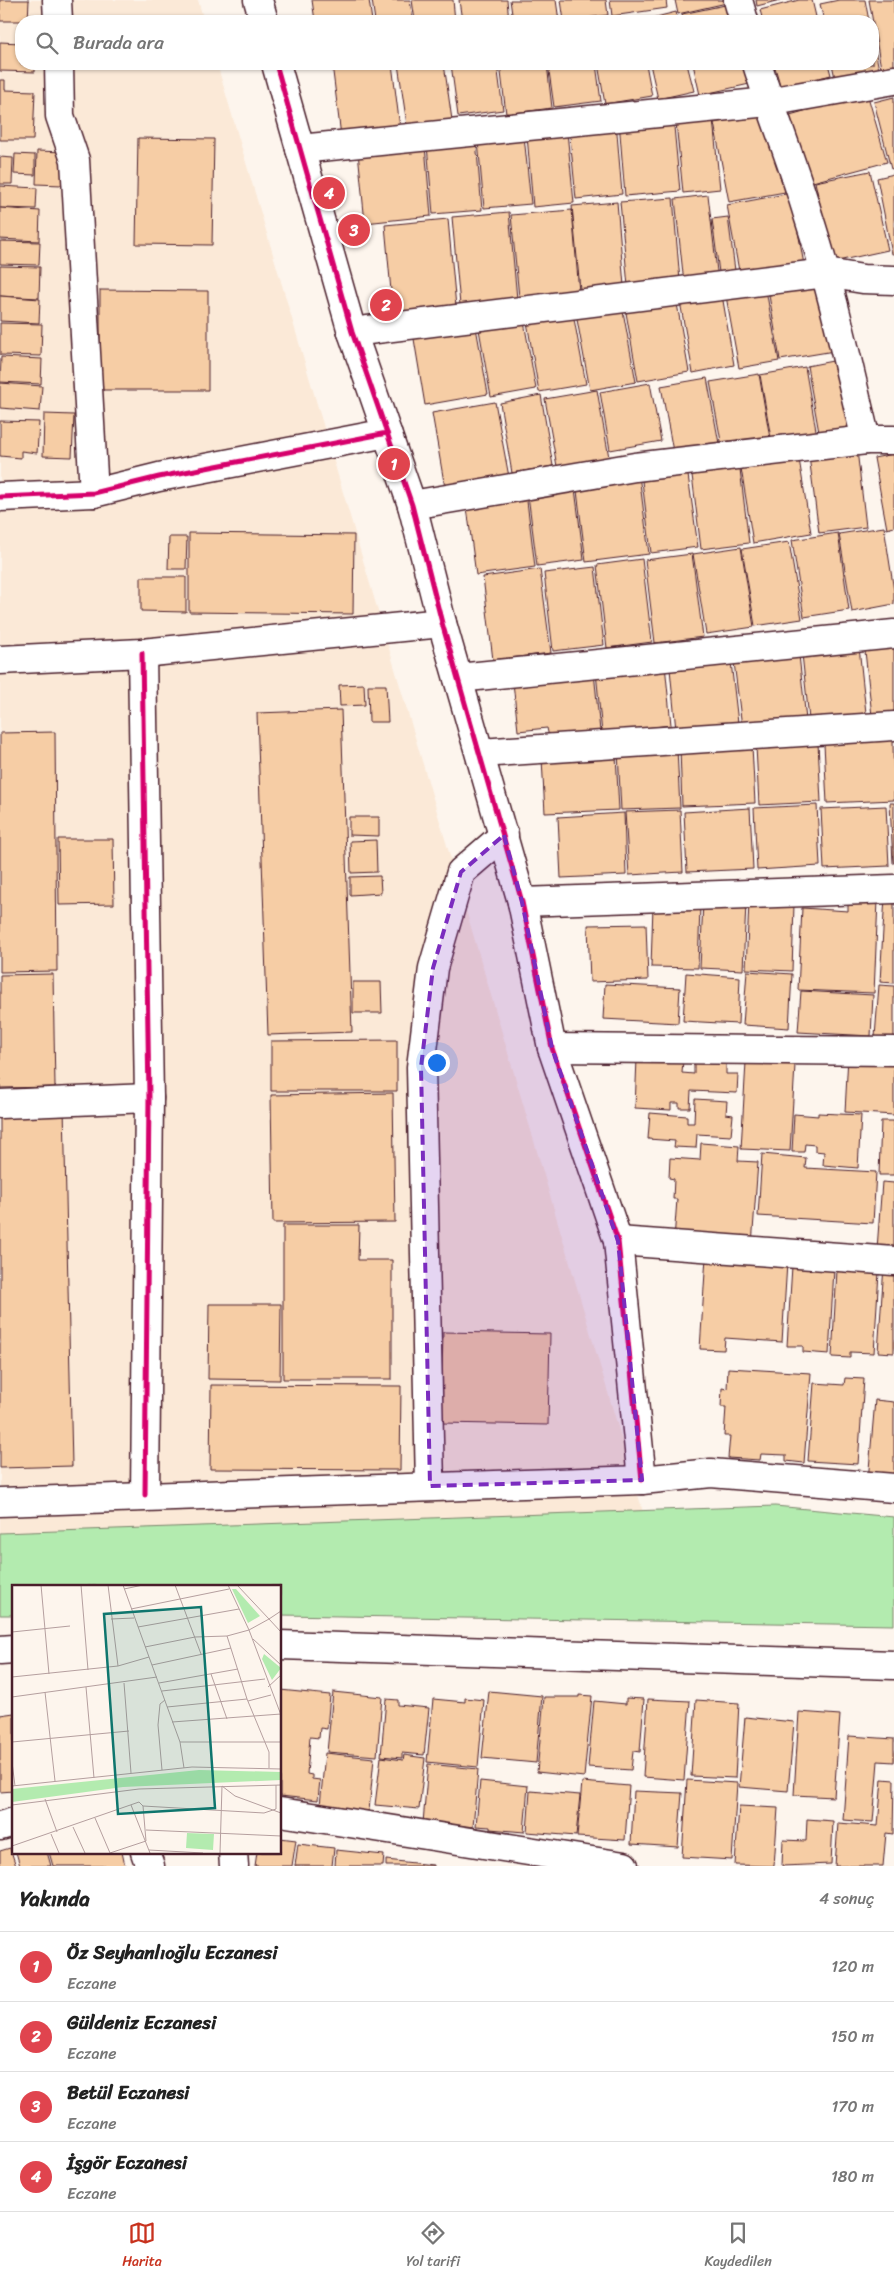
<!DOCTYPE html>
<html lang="tr">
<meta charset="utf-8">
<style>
:root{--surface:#fff;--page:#f2f2f2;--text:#222;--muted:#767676;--line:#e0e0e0;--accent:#c8321e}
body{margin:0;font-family:Sriracha,sans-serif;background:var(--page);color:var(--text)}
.you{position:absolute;left:436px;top:1062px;width:18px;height:18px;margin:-12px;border:4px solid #fff;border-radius:50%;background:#1a73e8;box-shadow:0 0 0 8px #1a73e833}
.badge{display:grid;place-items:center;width:32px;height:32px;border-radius:50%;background:var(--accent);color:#fff;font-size:16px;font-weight:700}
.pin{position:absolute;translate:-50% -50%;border:2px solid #fff;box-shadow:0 1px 5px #0006}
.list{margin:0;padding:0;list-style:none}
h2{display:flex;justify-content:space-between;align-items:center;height:65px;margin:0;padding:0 20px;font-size:21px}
h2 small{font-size:16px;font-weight:400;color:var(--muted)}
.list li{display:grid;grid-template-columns:32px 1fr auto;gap:15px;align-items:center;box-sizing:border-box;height:70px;padding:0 20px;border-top:1px solid var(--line)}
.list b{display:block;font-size:19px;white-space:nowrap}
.list p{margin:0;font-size:16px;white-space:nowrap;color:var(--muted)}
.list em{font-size:16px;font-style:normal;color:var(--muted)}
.icon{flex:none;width:28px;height:28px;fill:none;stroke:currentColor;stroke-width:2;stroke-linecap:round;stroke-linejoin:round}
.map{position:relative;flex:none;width:894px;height:1866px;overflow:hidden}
.search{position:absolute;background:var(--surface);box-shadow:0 1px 4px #0004;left:15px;right:15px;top:15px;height:55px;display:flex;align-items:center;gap:12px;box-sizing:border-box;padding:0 18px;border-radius:20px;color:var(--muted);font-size:19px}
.sheet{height:345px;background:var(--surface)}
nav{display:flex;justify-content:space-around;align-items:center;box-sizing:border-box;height:70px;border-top:1px solid var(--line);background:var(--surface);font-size:14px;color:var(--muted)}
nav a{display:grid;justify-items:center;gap:2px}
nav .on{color:var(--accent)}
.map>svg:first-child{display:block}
.built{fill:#fbe9d7}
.green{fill:#b3ebaf;stroke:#7e856d}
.building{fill:#f6cda5;stroke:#4a1f2b}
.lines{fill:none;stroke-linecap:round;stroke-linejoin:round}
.minor-casing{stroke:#4a1f2b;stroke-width:31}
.major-casing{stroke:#4a1f2b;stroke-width:31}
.minor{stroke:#fff;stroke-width:28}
.major{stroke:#fff;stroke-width:28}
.cycleway-casing{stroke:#fff;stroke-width:8}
.cycleway{stroke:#d6006c;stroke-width:5}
.marked{fill:#7b2cbf;fill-opacity:0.2;stroke:#7b2cbf;stroke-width:4;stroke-dasharray:10 6;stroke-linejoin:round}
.inset-road{fill:none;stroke:#b59f9f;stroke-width:1}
.view{fill:#0f766e;fill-opacity:0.15;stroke:#0f766e;stroke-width:2.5}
.inset-edge{fill:none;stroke:#4a1f2b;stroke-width:2.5}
</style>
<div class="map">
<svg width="894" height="1866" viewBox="0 0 894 1866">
<rect width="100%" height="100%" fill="#fdf5ed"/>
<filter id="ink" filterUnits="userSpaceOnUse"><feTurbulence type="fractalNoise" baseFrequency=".02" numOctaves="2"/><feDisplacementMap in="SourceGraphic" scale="10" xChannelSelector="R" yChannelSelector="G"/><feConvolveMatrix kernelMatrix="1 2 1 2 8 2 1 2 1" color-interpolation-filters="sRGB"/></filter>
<g filter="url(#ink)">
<path class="built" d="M0 0H198L204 21H21V64H217L651 1539 0 1567Z"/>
<path class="green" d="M775 1506 894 1517V1625L280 1615V1586H14V1615H0V1533Z"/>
<g class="building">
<path d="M0 0H29L28 21H0Z"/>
<path d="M312 0H369L372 21H315Z"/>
<path d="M372 0H410L413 21H375Z"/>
<path d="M412 0H453L455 21H415Z"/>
<path d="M459 0H507L509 21H462Z"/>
<path d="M510 0H556L559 21H513Z"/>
<path d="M561 0H606L608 15 564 21Z"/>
<path d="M610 0H666L667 8 612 16Z"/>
<path d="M675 0H730L731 2 678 14Z"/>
<path d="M756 0H780L757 6Z"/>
<path d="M799 0H812L817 21H763L760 10Z"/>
<path d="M839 0H865L869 21H824L820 4Z"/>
<path d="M869 0H894V66L881 68Z"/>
<path d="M735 3 740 21H684L682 14Z"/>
<path d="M676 12 678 21H640Z"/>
<path d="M638 18V21H620Z"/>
<path d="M873 39 879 70 835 78 832 64H873Z"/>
<path d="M0 42 21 43V64H35V72L0 71Z"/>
<path d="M332 64H392L400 128 341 136Z"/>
<path d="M398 64H444L452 120 407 125Z"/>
<path d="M451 64H497L503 110 458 116Z"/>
<path d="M500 64H547L552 108 506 114Z"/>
<path d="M548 64H596L601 101 554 107Z"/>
<path d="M598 64H646L652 96 605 104Z"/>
<path d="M650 64H687L694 91 658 99Z"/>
<path d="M693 64H749L754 83 700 95Z"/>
<path d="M774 64H828L831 75 781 88Z"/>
<path d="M0 80H5V90L35 91 33 140H0Z"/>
<path d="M867 93 887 162 809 183 790 115Z"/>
<path d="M894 97V168L891 169 874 102Z"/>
<path d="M770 112 785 192 729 202 714 123Z"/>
<path d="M673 116 680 191 625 196 619 121Z"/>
<path d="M713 119 720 189 683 193 676 122Z"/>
<path d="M616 121 622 194 576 199 569 126Z"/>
<path d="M567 132 574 203 533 207 527 135Z"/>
<path d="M524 136 531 204 484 208 478 141Z"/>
<path d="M138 138 214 139 212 245 136 244Z"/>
<path d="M476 140 482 210 433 214 427 145Z"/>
<path d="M425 146 431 216 365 223 358 152Z"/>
<path d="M37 151 64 152 62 185 36 184Z"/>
<path d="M15 154 35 155V175L14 174Z"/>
<path d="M0 157 13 158 12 184H0Z"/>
<path d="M870 171 888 250 833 262 815 182Z"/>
<path d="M894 174V254H892L877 178Z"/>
<path d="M0 186 37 188 36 209 0 208Z"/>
<path d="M791 193 805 270 741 282 727 205Z"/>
<path d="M708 195 718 280 684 283 675 199Z"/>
<path d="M673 198 680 281 628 286 620 202Z"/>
<path d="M617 202 624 286 580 289 572 206Z"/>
<path d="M0 208 40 211 39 241 0 239Z"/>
<path d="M572 210 579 292 519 297 511 215Z"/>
<path d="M509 212 517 299 460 305 452 217Z"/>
<path d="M728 217 736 278 720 280 712 219Z"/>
<path d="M448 219 456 307 393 313 385 225Z"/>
<path d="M0 241 40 242 39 265 0 264Z"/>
<path d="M0 266 40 267 39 298 0 296Z"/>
<path d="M822 285 834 351 780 360 769 295Z"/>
<path d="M721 289 734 365 693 373 679 296Z"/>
<path d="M100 290 208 291V390H100Z"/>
<path d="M766 290 779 361 739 368 726 296Z"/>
<path d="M0 296 40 299 39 323 0 321Z"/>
<path d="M676 298 689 372 638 381 625 307Z"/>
<path d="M622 306 636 382 590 390 576 314Z"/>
<path d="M572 308 586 384 539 392 526 316Z"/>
<path d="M523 316 536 389 491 397 478 324Z"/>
<path d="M475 322 488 394 425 405 413 333Z"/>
<path d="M0 323 42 324 41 356 0 355Z"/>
<path d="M1 357 42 359 41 384 0 382Z"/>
<path d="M843 359 856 432 820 438 807 366Z"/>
<path d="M805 367 817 436 772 444 760 375Z"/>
<path d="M759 374 771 444 723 452 710 382Z"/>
<path d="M707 378 720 449 674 457 661 386Z"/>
<path d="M0 383 42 386 40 411 0 408Z"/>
<path d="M650 383 661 441 610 450 600 392Z"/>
<path d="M597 390 610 463 558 472 545 399Z"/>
<path d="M541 395 553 466 512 473 500 403Z"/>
<path d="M495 402 509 477 445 488 432 413Z"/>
<path d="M44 414 74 415 72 457 43 456Z"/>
<path d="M0 421 39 422 37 453 21 451V458L0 456Z"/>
<path d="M857 450 866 527 819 533 809 456Z"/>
<path d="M894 454V527L887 529 874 458Z"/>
<path d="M799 459 811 533 753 543 741 468Z"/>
<path d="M740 469 749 543 701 549 692 475Z"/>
<path d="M639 475 649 554 586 562 576 483Z"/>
<path d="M688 475 698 547 651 553 642 481Z"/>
<path d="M574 481 584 560 537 566 527 487Z"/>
<path d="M526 493 535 567 476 575 466 500Z"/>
<path d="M884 527 894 591V604L852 612 839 534Z"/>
<path d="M189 533 354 535 353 614 189 612Z"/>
<path d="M838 533 849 610 804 617 792 540Z"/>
<path d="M169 537H187L186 569H168Z"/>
<path d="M789 542 802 619 755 626 742 549Z"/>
<path d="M741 547 754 627 706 634 693 554Z"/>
<path d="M692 554 703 637 655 643 645 560Z"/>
<path d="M642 559 652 642 607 648 597 565Z"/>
<path d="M595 567 604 645 553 651 544 573Z"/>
<path d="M540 569 551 653 493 660 483 577Z"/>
<path d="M141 577H186V612L141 611Z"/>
<path d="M859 647 866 713 809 719 802 654Z"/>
<path d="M894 648V714L872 716 865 651Z"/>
<path d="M799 655 806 720 742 727 734 662Z"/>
<path d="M731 662 738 723 676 730 670 669Z"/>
<path d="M665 665 671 725 602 733 596 672Z"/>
<path d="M594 673 600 731 549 737 547 728 518 731 513 682Z"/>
<path d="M364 684 365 705 340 706 339 685Z"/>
<path d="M368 685H386L388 722H369Z"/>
<path d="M341 710 352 1032 268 1035 257 713Z"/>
<path d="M55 732 57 971 0 972V733Z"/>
<path d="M893 740 894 800 827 803 824 744Z"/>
<path d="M818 743 821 802 759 805 756 746Z"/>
<path d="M752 746 755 803 682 806 680 749Z"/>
<path d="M677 749 680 808 621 810 618 752Z"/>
<path d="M616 755 619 810 545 813 542 759Z"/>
<path d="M890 803H894V863H893Z"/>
<path d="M817 805 820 866 757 870 754 808Z"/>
<path d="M886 806 889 866 824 869 821 809Z"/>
<path d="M750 808 753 869 687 872 684 812Z"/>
<path d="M680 810 683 872 629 875 625 812Z"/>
<path d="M624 813 626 875 561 878 558 817Z"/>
<path d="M349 817H379V836L349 835Z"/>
<path d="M58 839H113L114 904 59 905Z"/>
<path d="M376 840 377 872 351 873 350 841Z"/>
<path d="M380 876 381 893 350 895V877Z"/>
<path d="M885 896H894V983L880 982Z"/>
<path d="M848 898 878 900 874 993 798 990 802 908 848 911Z"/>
<path d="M703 902 746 903 743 970 700 968Z"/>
<path d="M749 902 794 904 792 971 746 969Z"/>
<path d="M653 905 700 906 698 968 651 967Z"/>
<path d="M646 924 648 980 590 982 588 925Z"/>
<path d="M747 971 792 974 789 1028 743 1025Z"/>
<path d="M686 973 740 977 738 1024 683 1021Z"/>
<path d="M53 974 55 1087 0 1088V975Z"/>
<path d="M353 982H381L382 1013H353Z"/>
<path d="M605 984 680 988 678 1023 603 1019Z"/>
<path d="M879 985 894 986V1038L875 1037Z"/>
<path d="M801 991 873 995 871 1036 798 1032Z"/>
<path d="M397 1040V1091H271V1041Z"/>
<path d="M848 1056 894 1058V1115L845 1112Z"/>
<path d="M637 1058 683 1060 682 1073 694 1074V1063L726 1064V1074H738L737 1093 691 1091 690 1108H679V1103H671V1110L635 1108Z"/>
<path d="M746 1062 795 1065 790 1151 741 1149Z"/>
<path d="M393 1093 395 1222 273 1223 271 1095Z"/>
<path d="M695 1099 727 1101 726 1114 733 1115 731 1136 697 1134 696 1148 674 1147 675 1141 648 1139 650 1113 687 1116V1123H694Z"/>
<path d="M64 1107 72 1466 0 1468V1109Z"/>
<path d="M818 1113 861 1115 858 1168 823 1165 824 1152 815 1151V1145L805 1144 804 1152H792L794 1114 818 1116Z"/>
<path d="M881 1121H894V1175H879Z"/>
<path d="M701 1143 739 1146 738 1161 758 1162 752 1245 674 1240 677 1199H673L674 1179 669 1178 670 1158 700 1160Z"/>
<path d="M762 1154 806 1158 805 1168 876 1172 873 1223 758 1216Z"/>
<path d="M882 1182 894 1183V1251L877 1249Z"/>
<path d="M283 1225H359L358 1260H392V1379H283Z"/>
<path d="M706 1257 787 1263 782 1342 725 1338 724 1350 700 1349Z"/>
<path d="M792 1266 834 1269 829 1354 803 1352V1346H787Z"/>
<path d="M884 1266H894V1353L878 1352Z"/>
<path d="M837 1270 879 1272 874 1353 850 1352V1358L832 1357Z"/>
<path d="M209 1304H281L280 1380 208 1379Z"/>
<path d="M443 1332 550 1334 548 1425 441 1423Z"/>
<path d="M728 1368 811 1373 804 1463 786 1461V1455L761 1454 760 1460 728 1458 730 1436H724L726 1407H721L722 1388 727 1389Z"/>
<path d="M845 1378 864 1379 858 1464 808 1461 814 1383 844 1385Z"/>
<path d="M211 1385 401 1386 400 1470 210 1469Z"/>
<path d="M875 1400 894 1402V1483L868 1481Z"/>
<path d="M280 1690 330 1695 327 1729 320 1728 319 1738 310 1737 307 1774 312 1775V1779L320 1780 318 1800 280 1796Z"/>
<path d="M489 1691 542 1696 536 1763 482 1758Z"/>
<path d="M333 1692 382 1697 377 1756 327 1752Z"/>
<path d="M579 1695 592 1696 584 1777 537 1772 544 1697H579Z"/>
<path d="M465 1698 484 1700 478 1767 427 1762 433 1699 465 1702Z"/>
<path d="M626 1698 644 1699 640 1752 633 1751 631 1770 588 1767 594 1701 626 1704Z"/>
<path d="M386 1699 398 1700V1705L429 1708 424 1755 402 1753V1758L381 1756Z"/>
<path d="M648 1699 690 1701 684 1780 643 1777Z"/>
<path d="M696 1700 739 1703 735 1778 691 1776Z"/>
<path d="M799 1712 840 1715 834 1797 794 1795Z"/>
<path d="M14 1713V1791L0 1792V1715Z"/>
<path d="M745 1717 794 1722 788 1791 739 1787Z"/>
<path d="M849 1736 894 1739V1762L878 1761 873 1822 843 1820Z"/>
<path d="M325 1753 374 1758 369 1811 320 1806Z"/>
<path d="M404 1755 425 1758 419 1809 375 1805 381 1757 403 1760Z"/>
<path d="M428 1764 478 1769 473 1827 423 1823Z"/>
<path d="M882 1779 894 1780 893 1834 886 1833 883 1866H835L838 1823 878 1826Z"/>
<path d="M687 1780 737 1783 732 1860 682 1857Z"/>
<path d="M480 1781 528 1786 524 1832 490 1829V1827L476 1826Z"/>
<path d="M582 1782 629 1786 625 1840 577 1837Z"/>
<path d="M530 1791 580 1795 576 1836 527 1832Z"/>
<path d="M634 1791 682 1793 678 1847 631 1844Z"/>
<path d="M739 1806 778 1808 774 1866 735 1865Z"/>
<path d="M807 1819 833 1821 831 1864 782 1866 783 1840 806 1841Z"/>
<path d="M280 1838 296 1840 292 1866H255L257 1852H280Z"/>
<path d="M298 1844 334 1848 332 1866H295Z"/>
<path d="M10 1848 16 1866H0V1851Z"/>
<path d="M336 1850 384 1855 383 1866H335Z"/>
<path d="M16 1852H47L51 1866H20Z"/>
<path d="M49 1852H122L125 1866H53Z"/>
<path d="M386 1860 433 1865V1866H386Z"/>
</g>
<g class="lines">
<defs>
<g id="minor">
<path d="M57 0 58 21"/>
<path d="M258 0 264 21"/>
<path d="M738 0 744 21"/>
<path d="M59 64 60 116 75 160 94 493"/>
<path d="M757 64C773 115 793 164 808 215 832 289 848 365 866 440"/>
<path d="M300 149 768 102 894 80"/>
<path d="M352 332 826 273 863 279 894 280"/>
<path d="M387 433 412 505 442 623 522 902 552 1048 618 1241 642 1480"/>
<path d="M0 497 94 493 159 477 387 433 352 332 276 64"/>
<path d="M412 505 635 467 866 440H894"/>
<path d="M142 653 149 1098 145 1495"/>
<path d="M0 660 142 653 442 623"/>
<path d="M458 678 894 634"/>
<path d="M480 753 894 726"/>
<path d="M522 902 894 889"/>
<path d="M552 1048 894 1051"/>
<path d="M0 1104 149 1098"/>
<path d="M618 1241 894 1261"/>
<path d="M430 1486 421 1067 433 968 461 872 504 835"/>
<path d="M280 1812 624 1866"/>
<path d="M0 1826 14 1822"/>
<path d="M145 1852 150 1866"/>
<path d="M233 1852 234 1866"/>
</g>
<g id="major">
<path d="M0 1502 642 1480 711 1473 894 1488"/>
<path d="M280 1645 894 1665"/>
<path d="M0 1650 14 1649"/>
</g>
</defs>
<use href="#minor" class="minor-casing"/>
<use href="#major" class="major-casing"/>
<use href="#minor" class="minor"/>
<use href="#major" class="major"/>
<defs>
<g id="cycleway">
<path d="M387 433 412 505 442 623 522 902 552 1048 618 1241 642 1480"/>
<path d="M0 497 94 493 159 477 387 433 352 332 276 64"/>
<path d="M142 653 149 1098 145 1495"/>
</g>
</defs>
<use href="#cycleway" class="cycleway-casing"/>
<use href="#cycleway" class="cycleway"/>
</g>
</g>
<path class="marked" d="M504 835 522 902 552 1048 618 1241 642 1480 430 1486 421 1067 433 968 461 872Z"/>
<g transform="translate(12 1585)">
<rect width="269" height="269" fill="#fdf5ed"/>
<path d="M220 4H224L248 31 236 38ZM252 69 269 83 260 95 250 74ZM187 185 269 187V195L111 202 0 217V204ZM175 248 202 249 201 265 174 263Z" fill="#b3ebaf"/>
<path class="inset-road" d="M29 0 37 89M69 0 76 85M96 0 106 81M163 0 189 69M216 0 237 45 269 130M112 4 131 0M119 24 217 4M269 26 257 34 269 47M99 34 122 33M126 42 227 24M0 47 58 41M215 51 235 114 257 167V183M241 54 269 80M133 62 183 52 215 51 237 45 257 34 225 0M137 72 168 157 172 183M140 80 219 63M199 89 215 134M0 92 106 81 137 72 111 0M112 98 119 188M147 98 226 84M74 102 82 193M256 102 269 90M150 106 253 94M33 107 43 196M0 112 145 92M236 116 259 110M155 122 235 114M160 137 269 129M0 157 117 146M168 157H269M0 177 3 201M150 185 146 140 148 119 153 115M0 201 180 182 269 184M33 214 45 247M0 220 127 204 269 200M119 220 138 268M83 233 98 268M61 242 73 268M134 245 269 251M39 249 47 268M0 261 127 217 131 221 252 228 264 224V200M137 265 191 268M98 268 134 256 131 221M208 268 210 201 223 211 269 228"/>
<path class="view" d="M189 22 203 223 106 229 92 29Z"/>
<rect width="269" height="269" class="inset-edge"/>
</g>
</svg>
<div class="you"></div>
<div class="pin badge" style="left:394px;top:464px;background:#e0444e">1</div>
<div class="pin badge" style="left:386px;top:305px;background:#e0444e">2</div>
<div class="pin badge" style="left:354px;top:230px;background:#e0444e">3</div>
<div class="pin badge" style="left:329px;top:193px;background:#e0444e">4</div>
<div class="search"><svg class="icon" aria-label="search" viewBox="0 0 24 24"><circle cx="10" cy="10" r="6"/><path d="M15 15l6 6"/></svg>Burada ara</div>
</div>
<section class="sheet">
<h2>Yakında<small>4 sonuç</small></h2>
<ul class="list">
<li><span class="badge" style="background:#e0444e">1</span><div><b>Öz Seyhanlıoğlu Eczanesi</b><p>Eczane</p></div><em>120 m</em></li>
<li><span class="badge" style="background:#e0444e">2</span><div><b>Güldeniz Eczanesi</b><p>Eczane</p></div><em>150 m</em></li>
<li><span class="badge" style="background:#e0444e">3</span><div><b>Betül Eczanesi</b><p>Eczane</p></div><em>170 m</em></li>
<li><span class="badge" style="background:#e0444e">4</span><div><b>İşgör Eczanesi</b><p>Eczane</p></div><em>180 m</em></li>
</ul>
</section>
<nav>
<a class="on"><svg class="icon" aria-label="map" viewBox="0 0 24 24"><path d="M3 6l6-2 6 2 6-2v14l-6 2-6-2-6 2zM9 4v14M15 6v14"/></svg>Harita</a>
<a><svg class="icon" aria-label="directions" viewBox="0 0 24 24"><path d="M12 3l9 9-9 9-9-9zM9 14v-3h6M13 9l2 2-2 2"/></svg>Yol tarifi</a>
<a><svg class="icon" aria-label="saved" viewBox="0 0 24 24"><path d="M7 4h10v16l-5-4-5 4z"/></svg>Kaydedilen</a>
</nav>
